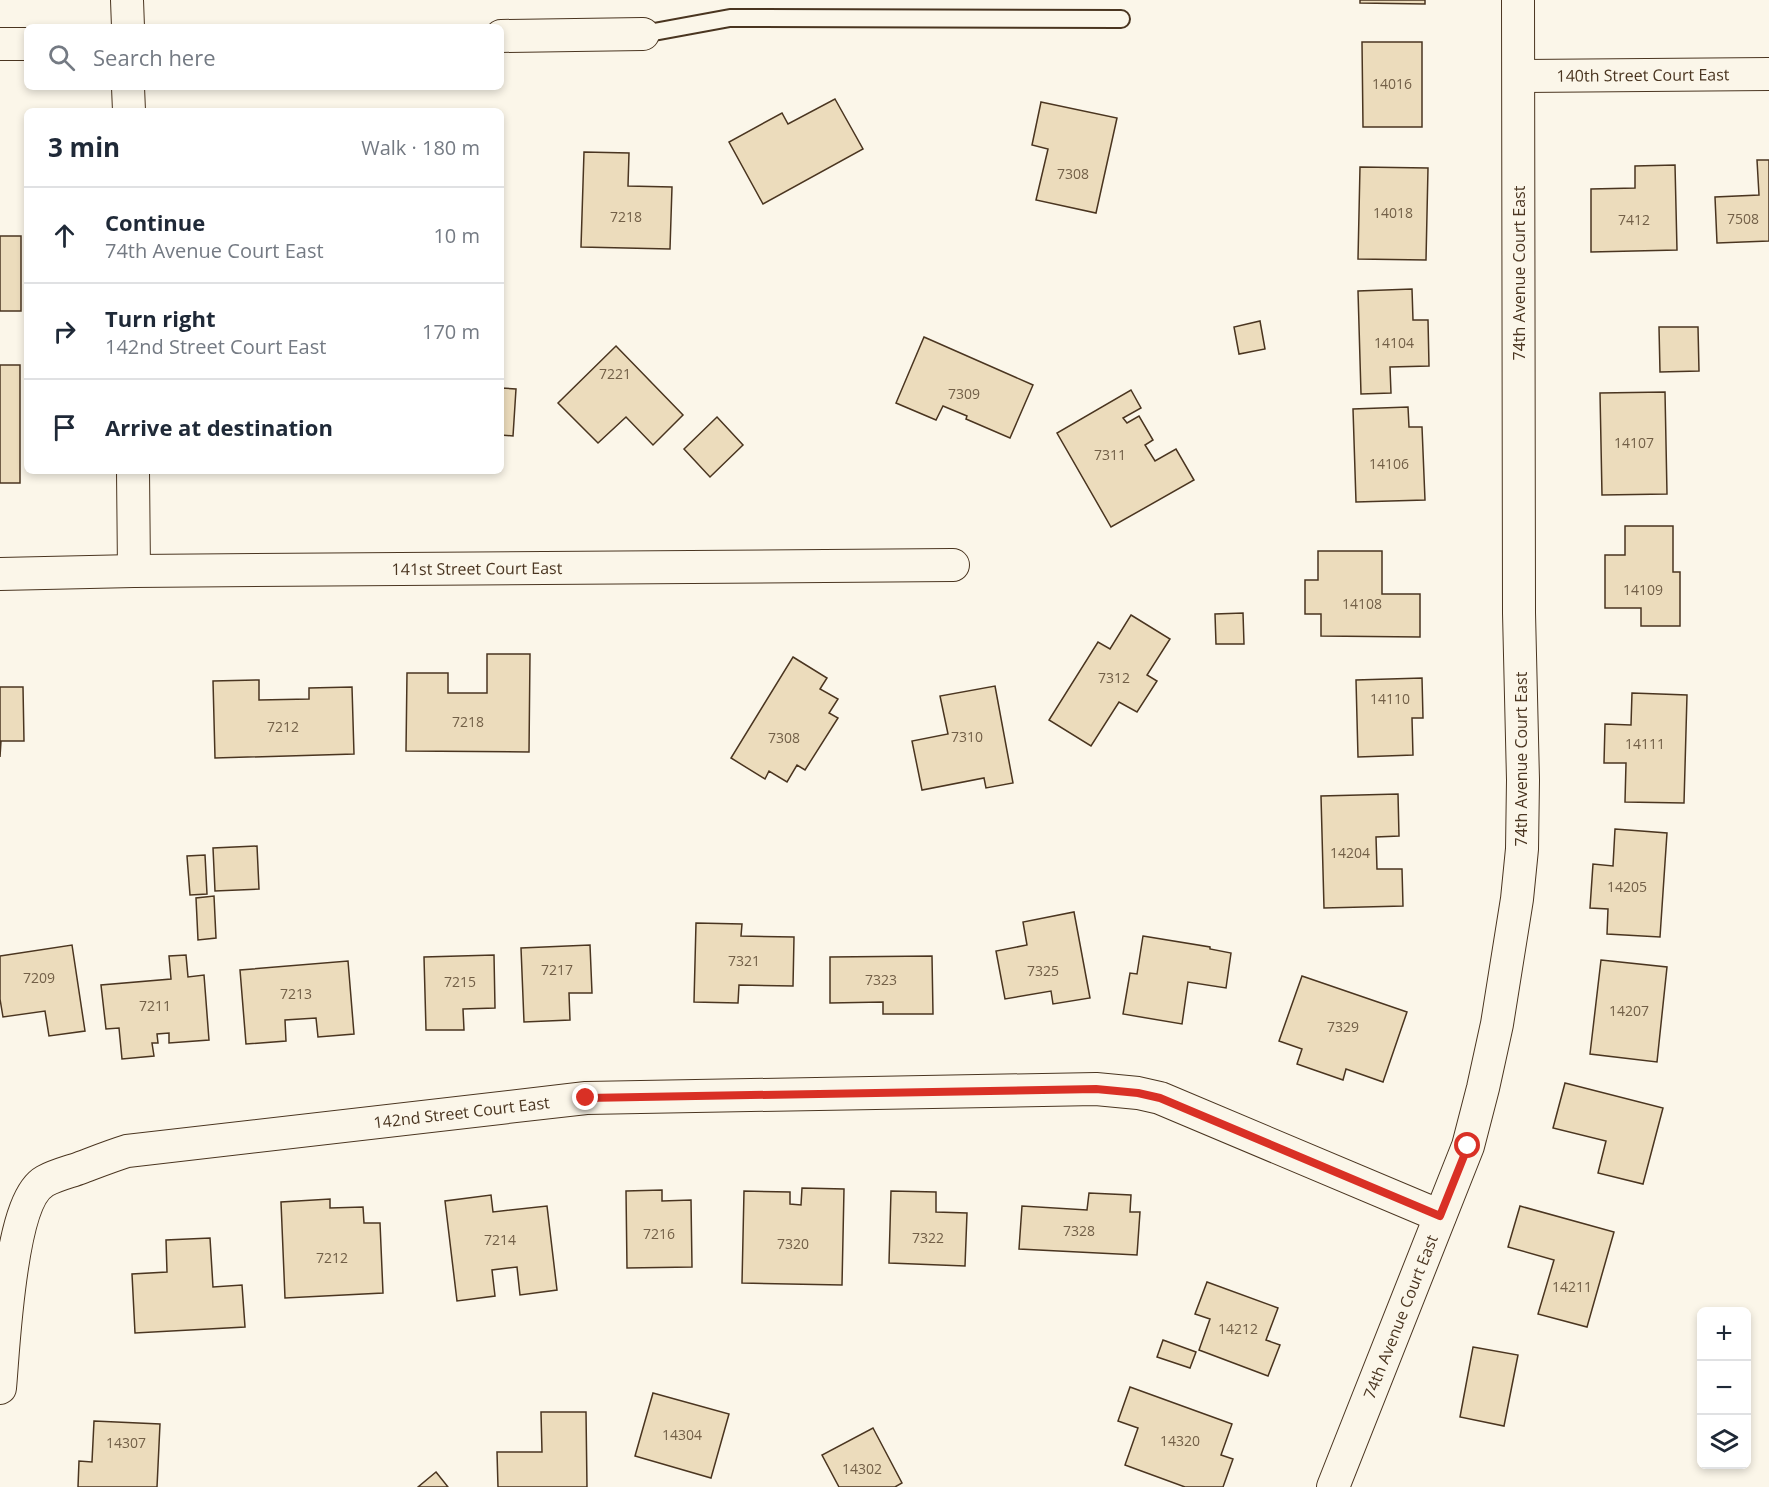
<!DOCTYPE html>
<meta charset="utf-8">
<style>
:root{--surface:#fff;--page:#f2f2f3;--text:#1f2937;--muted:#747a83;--line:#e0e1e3}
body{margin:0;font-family:"Open Sans",sans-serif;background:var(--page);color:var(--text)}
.controls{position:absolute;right:18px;bottom:18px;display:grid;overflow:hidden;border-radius:9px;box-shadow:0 3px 9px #0003}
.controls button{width:54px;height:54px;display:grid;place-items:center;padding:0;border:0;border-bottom:2px solid var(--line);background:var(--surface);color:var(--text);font:30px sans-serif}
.stop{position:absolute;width:18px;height:18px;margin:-14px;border:4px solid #d93025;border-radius:50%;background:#fff}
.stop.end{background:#d93025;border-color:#fff;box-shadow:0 2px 6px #0008}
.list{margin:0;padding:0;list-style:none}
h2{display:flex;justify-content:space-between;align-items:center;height:78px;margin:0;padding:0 24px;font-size:26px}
h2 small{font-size:20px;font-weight:400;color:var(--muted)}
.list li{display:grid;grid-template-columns:39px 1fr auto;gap:18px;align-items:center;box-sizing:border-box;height:96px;padding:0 24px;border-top:2px solid var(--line)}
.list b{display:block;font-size:22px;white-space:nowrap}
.list p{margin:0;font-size:20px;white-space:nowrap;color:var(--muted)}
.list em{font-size:20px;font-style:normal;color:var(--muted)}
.icon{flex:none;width:33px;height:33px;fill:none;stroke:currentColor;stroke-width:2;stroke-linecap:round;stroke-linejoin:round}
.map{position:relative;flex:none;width:1769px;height:1487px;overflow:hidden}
.search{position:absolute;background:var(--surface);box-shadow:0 3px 9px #0003;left:24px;top:24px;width:480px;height:66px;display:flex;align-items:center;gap:15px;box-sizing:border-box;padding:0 21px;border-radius:9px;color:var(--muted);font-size:22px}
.panel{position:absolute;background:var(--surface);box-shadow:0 3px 9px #0003;left:24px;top:108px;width:480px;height:366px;border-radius:9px}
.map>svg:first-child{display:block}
.building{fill:#ecdcbc;stroke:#4a3520;stroke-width:1.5}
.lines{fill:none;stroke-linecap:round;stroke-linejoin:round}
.service-casing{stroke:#4a3520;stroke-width:20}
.minor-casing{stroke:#4a3520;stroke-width:34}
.service{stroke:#fbf6e9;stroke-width:16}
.minor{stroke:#fbf6e9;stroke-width:32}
.route{stroke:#d93025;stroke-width:8}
.labels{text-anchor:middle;stroke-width:4.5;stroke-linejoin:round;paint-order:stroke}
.number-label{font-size:14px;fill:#725f47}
.street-label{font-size:16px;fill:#4a3520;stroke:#fbf6e9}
</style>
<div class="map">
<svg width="1769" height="1487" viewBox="0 0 1769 1487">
<rect width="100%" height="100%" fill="#fbf6e9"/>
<g class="building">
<path d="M1360 0H1425V4L1360 3Z"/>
<path d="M1362 42H1422V127H1363Z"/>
<path d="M835 99 863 149 763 204 729 142 782 113 788 124Z"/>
<path d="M1041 102 1117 118 1096 213 1036 200 1048 149 1032 145Z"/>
<path d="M584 152 629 153 628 186 672 187 670 249 581 247Z"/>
<path d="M1757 160H1769V241L1717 243 1715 197 1759 195Z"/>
<path d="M1675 165 1677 250 1591 252V189L1635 188V166Z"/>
<path d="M1360 167 1428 168 1426 260 1358 259Z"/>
<rect x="0" y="236" width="21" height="75"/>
<path d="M1412 289 1413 320H1428L1429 366 1390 367 1391 393 1361 394 1358 291Z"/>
<path d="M1260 321 1265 349 1239 354 1234 327Z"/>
<path d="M1659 327H1698L1699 371 1660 372Z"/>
<path d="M924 337 1033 385 1010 438 966 419 967 416 943 406 936 420 896 403Z"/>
<path d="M616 346 683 415 653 445 626 417 598 443 558 403Z"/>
<rect x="0" y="365" width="20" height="118"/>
<path d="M501 388 516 389 513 436 501 435Z"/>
<path d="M1131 390 1141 408 1123 418 1127 423 1139 416 1153 440 1145 445 1155 461 1176 449 1194 480 1111 527 1057 433Z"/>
<path d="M1665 392 1667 494 1602 495 1600 393Z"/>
<path d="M1408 407 1409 427H1422L1425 500 1356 502 1353 409Z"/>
<path d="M717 417 743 445 710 477 684 449Z"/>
<path d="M1625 526H1673V572H1680V626H1641V608H1605V555H1625Z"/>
<path d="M1318 551H1382V594H1420V637L1321 636V614H1305V580H1318Z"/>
<path d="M1243 613 1244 644H1216L1215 614Z"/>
<path d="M1131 615 1170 639 1147 675 1157 681 1137 712 1119 702 1091 746 1049 720 1098 642 1110 649Z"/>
<path d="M487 654H530L529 752 406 751 407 673H448V693H487Z"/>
<path d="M793 657 827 678 820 689 838 699 829 713 838 718 805 770 797 765 787 782 769 771 765 779 731 758Z"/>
<path d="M1422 678 1423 718H1412L1413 755 1358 757 1356 680Z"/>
<path d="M259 680V700L309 699V688L352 687 354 754 215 758 213 681Z"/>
<path d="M995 686 1013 783 986 788 984 778 922 790 912 741 948 734 940 696Z"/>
<path d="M0 687H23L24 741H1L0 757Z"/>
<path d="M1632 693 1687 695 1684 803 1625 802 1626 763H1604L1605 724 1631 725Z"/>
<path d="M1398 794 1399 836 1376 837 1377 869H1402L1403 906 1324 908 1321 796Z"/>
<path d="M1615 829 1667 833 1660 937 1607 934 1608 909 1590 908 1593 864 1613 866Z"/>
<path d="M257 846 259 889 215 891 213 848Z"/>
<path d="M205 855 207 894 190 895 187 856Z"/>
<path d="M214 896 216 938 198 940 196 898Z"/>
<path d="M1074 912 1090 998 1053 1004 1051 991 1005 999 996 951 1027 945 1023 922Z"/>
<path d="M696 923 742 924 741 936 794 937 793 986 739 985 738 1003 694 1002Z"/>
<path d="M1143 936 1210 947V949L1231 953 1226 988 1188 982 1182 1024 1123 1014 1130 973 1137 974Z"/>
<path d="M72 945 85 1031 49 1036 45 1011 3 1017 0 999V956Z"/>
<path d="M590 945 592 993H569L570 1020 524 1022 521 948Z"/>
<path d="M186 955 188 977 204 975 209 1040 169 1043V1033L157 1034 158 1043H152L154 1056 122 1059 119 1028 106 1029 101 985 171 979 169 956Z"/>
<path d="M494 955 495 1008 463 1009 464 1030H426L424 957Z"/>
<path d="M932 956 933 1014H883V1002L830 1003V957Z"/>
<path d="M1601 960 1667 967 1657 1062 1590 1054Z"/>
<path d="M348 961 354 1034 318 1037 316 1018 285 1020 286 1041 246 1044 240 970Z"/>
<path d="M1302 976 1407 1012 1383 1082 1346 1069 1343 1080 1297 1064 1302 1049 1279 1041Z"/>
<path d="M1565 1083 1663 1108 1643 1184 1598 1173 1606 1141 1553 1128Z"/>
<path d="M802 1188 844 1189 842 1285 742 1283 744 1191 790 1192V1204L801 1205Z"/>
<path d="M662 1190V1201L691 1200 692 1267 627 1268 626 1191Z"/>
<path d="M891 1191 936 1192V1212L967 1213 965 1266 889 1263Z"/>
<path d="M1089 1193 1131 1195 1130 1212H1140L1137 1255 1019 1249 1022 1206 1087 1210Z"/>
<path d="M491 1195 493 1212 547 1206 557 1290 520 1295 517 1267 492 1270 495 1296 457 1301 445 1201Z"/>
<path d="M330 1199V1208L363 1207 364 1223H380L383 1293 285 1298 281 1202Z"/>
<path d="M1520 1206 1614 1232 1587 1327 1538 1314 1554 1260 1508 1247Z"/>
<path d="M210 1238 213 1287 242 1285 245 1327 135 1333 132 1274 167 1272 166 1240Z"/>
<path d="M1207 1282 1278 1308 1266 1340 1280 1345 1268 1376 1199 1350 1210 1319 1195 1314Z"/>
<path d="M1163 1340 1196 1352 1190 1368 1157 1357Z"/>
<path d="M1473 1347 1518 1355 1504 1426 1460 1417Z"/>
<path d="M1130 1387 1232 1424 1221 1455 1233 1459 1223 1487H1185L1125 1465 1138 1428 1118 1421Z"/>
<path d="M653 1393 729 1414 711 1478 635 1456Z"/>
<path d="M541 1412H586L587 1487H498L497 1452H542Z"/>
<path d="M94 1421 160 1424 157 1487H78L79 1461 92 1462Z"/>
<path d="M873 1428 902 1483 895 1487H839L822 1455Z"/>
<path d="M436 1472 448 1487H418Z"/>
</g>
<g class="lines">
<defs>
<path id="service" d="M643 34 730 18 1121 19"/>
<g id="minor">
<path d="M127 0 128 27"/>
<path d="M501 36 643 34"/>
<path d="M0 44H27"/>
<path id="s1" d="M1519 76 1769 74"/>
<path d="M128 87 129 111"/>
<path d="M133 471 134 571"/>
<path id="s2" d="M0 574 134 571 953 565"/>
<path id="s3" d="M0 1388C4 1346 9 1201 45 1181 56 1175 69 1172 80 1168 96 1162 111 1156 127 1151L586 1098 1096 1089 1138 1093 1160 1098 1440 1216"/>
<path id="s4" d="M1333 1487 1468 1146 1483 1088 1497 1024 1517 899 1522 849 1523 780 1519 613 1518 0"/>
</g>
</defs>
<use href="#service" class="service-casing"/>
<use href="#minor" class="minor-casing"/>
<use href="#service" class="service"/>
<use href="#minor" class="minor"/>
</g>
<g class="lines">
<path class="route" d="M586 1098 1096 1089 1138 1093 1160 1098 1440 1216 1468 1146"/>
</g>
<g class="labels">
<g class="number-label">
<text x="1392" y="89">14016</text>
<text x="1073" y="179">7308</text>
<text x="1393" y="218">14018</text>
<text x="626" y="222">7218</text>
<text x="1743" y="224">7508</text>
<text x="1634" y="225">7412</text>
<text x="1394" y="348">14104</text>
<text x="615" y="379">7221</text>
<text x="964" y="399">7309</text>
<text x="1634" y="448">14107</text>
<text x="1110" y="460">7311</text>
<text x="1389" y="469">14106</text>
<text x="1643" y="595">14109</text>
<text x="1362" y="609">14108</text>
<text x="1114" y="683">7312</text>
<text x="1390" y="704">14110</text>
<text x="468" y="727">7218</text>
<text x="283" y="732">7212</text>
<text x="967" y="742">7310</text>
<text x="784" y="743">7308</text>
<text x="1645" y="749">14111</text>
<text x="1350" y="858">14204</text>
<text x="1627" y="892">14205</text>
<text x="744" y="966">7321</text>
<text x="557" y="975">7217</text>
<text x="1043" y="976">7325</text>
<text x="39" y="983">7209</text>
<text x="881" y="985">7323</text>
<text x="460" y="987">7215</text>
<text x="296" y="999">7213</text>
<text x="155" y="1011">7211</text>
<text x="1629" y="1016">14207</text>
<text x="1343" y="1032">7329</text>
<text x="1079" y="1236">7328</text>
<text x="659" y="1239">7216</text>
<text x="928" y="1243">7322</text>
<text x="500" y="1245">7214</text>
<text x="793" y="1249">7320</text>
<text x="332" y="1263">7212</text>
<text x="1572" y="1292">14211</text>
<text x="1238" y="1334">14212</text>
<text x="682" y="1440">14304</text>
<text x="1180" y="1446">14320</text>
<text x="126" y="1448">14307</text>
<text x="862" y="1474">14302</text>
</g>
<g class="street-label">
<text dy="6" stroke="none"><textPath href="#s1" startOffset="124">140th Street Court East</textPath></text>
<text transform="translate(1519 273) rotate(-90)" y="6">74th Avenue Court East</text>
<text dy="6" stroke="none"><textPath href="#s2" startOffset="477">141st Street Court East</textPath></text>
<text transform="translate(1521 759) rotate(-90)" y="6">74th Avenue Court East</text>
<text dy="6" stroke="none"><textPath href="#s3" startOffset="640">142nd Street Court East</textPath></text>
<text dy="6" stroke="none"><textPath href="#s4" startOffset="183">74th Avenue Court East</textPath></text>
</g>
</g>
</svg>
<div class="controls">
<button>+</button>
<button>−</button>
<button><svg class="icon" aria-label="layers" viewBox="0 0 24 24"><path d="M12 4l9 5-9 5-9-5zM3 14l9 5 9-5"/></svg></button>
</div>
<div class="stop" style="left:1468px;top:1146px"></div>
<div class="stop end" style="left:586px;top:1098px"></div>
<div class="search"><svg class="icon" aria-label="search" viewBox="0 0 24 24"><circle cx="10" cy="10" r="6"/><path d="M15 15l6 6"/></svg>Search here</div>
<section class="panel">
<h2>3 min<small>Walk · 180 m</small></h2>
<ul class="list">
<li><svg class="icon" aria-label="ahead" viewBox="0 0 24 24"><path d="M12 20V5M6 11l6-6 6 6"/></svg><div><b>Continue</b><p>74th Avenue Court East</p></div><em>10 m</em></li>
<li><svg class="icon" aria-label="right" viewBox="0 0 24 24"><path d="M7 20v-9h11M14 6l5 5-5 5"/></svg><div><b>Turn right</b><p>142nd Street Court East</p></div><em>170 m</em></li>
<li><svg class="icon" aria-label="arrive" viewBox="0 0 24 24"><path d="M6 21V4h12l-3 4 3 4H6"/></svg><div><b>Arrive at destination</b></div></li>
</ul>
</section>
</div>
